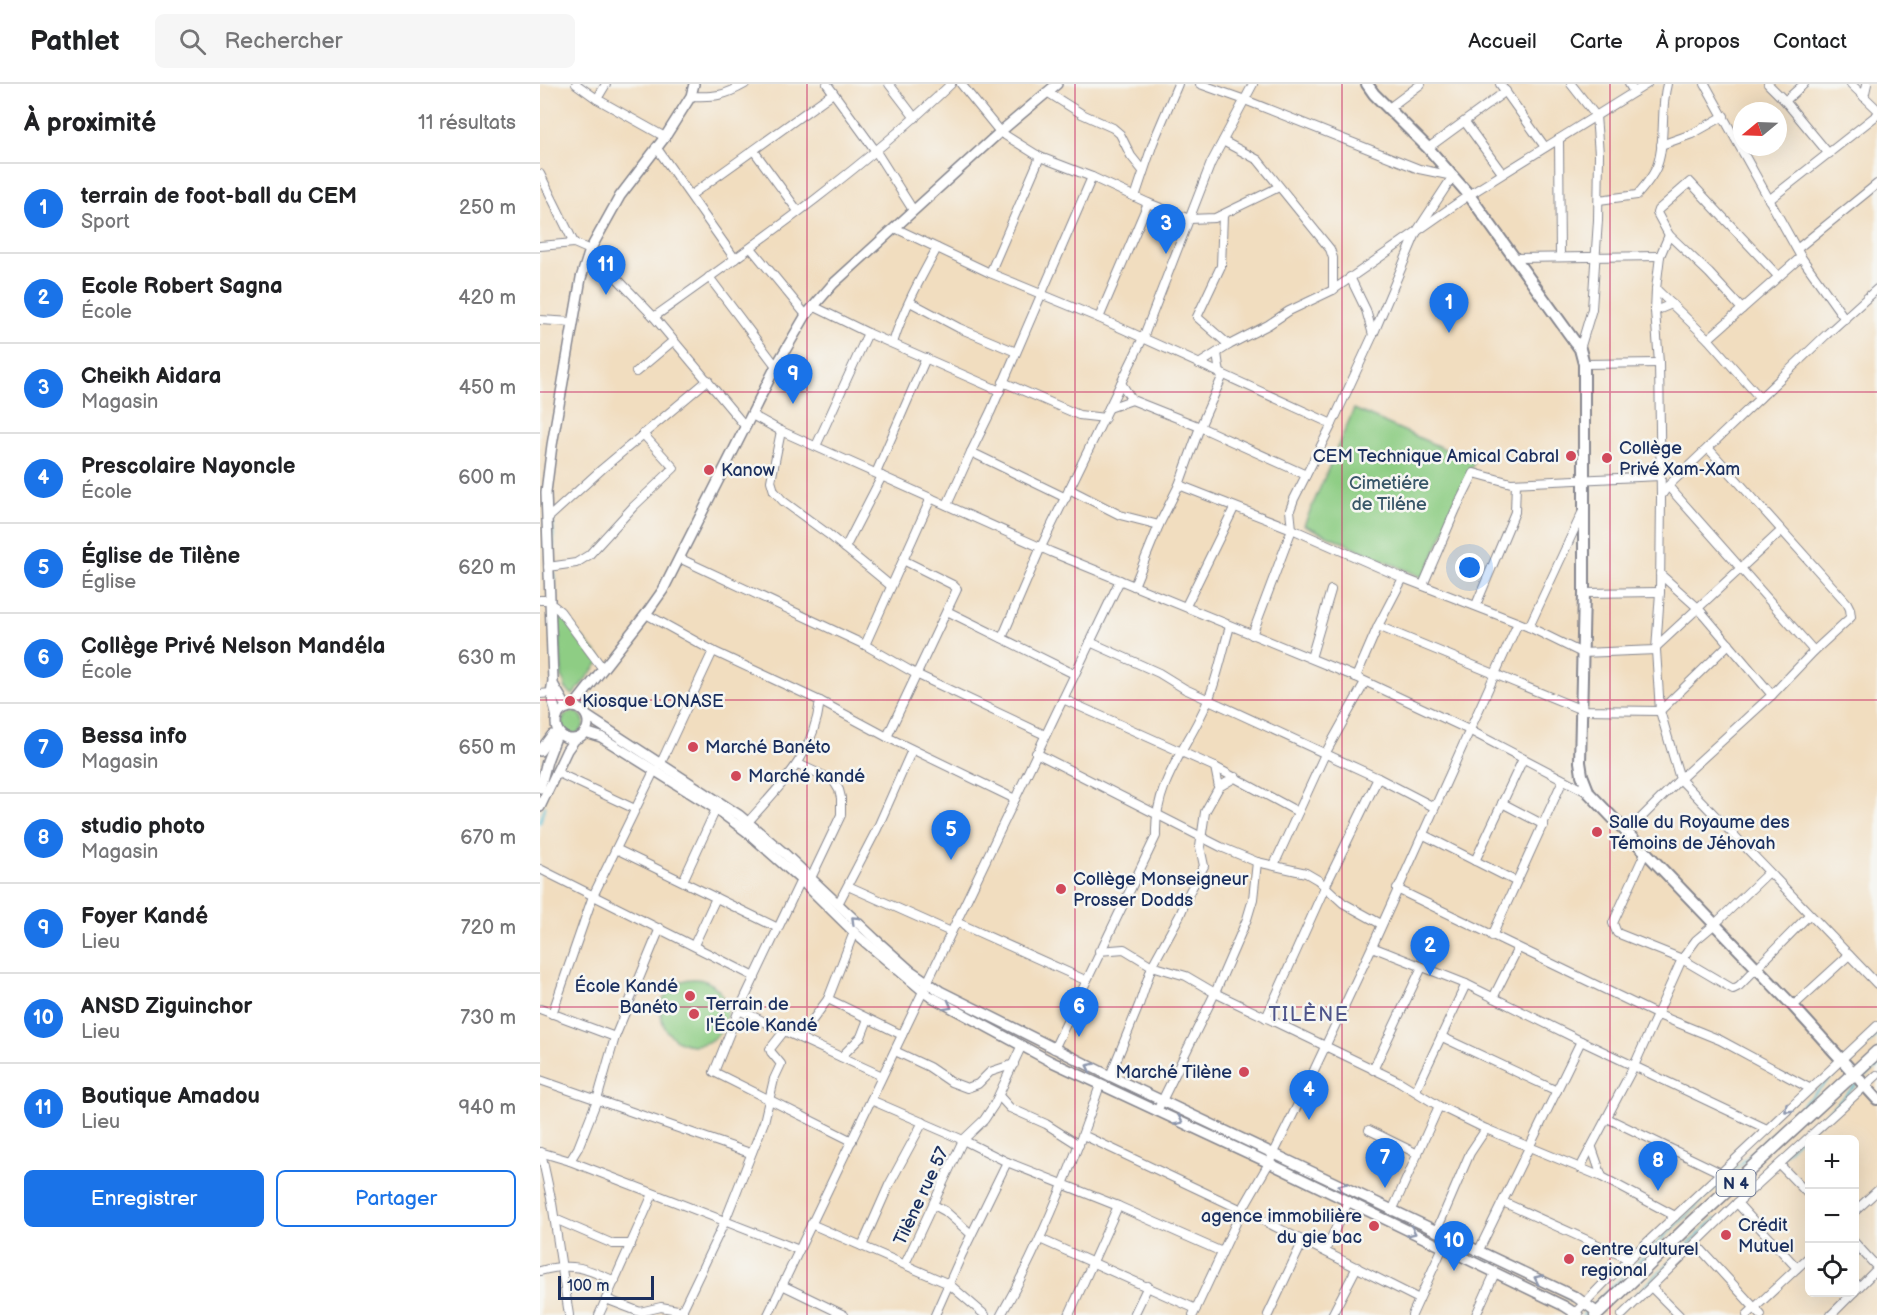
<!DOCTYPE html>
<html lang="fr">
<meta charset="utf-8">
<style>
:root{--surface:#fff;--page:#f6f6f6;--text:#202124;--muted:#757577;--line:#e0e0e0;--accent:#1a73e8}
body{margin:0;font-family:"Balsamiq Sans",sans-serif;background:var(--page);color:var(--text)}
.controls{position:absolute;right:18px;bottom:18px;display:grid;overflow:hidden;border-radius:9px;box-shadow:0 6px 24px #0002}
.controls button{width:54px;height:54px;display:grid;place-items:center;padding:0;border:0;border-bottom:2px solid var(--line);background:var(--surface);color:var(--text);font:30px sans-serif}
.compass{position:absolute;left:1193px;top:18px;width:54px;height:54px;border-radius:50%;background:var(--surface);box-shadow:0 6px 24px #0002;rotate:251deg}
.scale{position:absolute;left:18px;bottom:15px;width:96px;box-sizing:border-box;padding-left:6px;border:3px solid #1b2f5e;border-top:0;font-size:16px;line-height:21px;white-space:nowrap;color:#1b2f5e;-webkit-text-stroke:4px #f6f6f2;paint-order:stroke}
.you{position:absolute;left:930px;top:484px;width:21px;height:21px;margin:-15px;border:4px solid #fff;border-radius:50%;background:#1a73e8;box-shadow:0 0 0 9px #1a73e833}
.badge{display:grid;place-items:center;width:39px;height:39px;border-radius:50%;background:var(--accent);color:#fff;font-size:20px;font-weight:700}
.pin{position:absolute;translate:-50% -50px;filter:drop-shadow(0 2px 3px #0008)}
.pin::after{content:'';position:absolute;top:32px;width:21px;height:18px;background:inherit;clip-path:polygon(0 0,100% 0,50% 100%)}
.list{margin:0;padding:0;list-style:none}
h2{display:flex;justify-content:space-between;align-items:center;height:78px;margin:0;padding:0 24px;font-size:26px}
h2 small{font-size:20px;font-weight:400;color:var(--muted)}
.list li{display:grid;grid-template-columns:39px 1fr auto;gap:18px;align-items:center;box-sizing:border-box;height:90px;padding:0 24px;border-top:2px solid var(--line)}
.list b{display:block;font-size:22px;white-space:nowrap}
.list p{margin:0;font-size:20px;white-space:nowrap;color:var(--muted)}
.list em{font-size:20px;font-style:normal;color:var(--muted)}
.actions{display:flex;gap:12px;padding:18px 24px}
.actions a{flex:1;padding:14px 0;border:2px solid var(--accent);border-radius:9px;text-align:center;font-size:21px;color:var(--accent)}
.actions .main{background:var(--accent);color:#fff}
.icon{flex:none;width:33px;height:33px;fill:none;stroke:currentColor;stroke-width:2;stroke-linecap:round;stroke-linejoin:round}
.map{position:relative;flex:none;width:1337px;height:1231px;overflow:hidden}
header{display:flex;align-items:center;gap:36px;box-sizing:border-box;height:84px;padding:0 30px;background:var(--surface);border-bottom:2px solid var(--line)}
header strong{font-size:28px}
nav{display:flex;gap:33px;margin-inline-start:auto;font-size:21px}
.search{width:420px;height:54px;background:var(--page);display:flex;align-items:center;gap:15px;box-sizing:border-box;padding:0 21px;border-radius:9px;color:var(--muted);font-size:22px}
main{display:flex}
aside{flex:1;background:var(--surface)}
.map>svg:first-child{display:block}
.green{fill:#8ecd84;stroke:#547e71;stroke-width:1.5}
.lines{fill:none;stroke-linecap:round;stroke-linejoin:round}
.stream{stroke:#57bed5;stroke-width:2}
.minor-casing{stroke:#86868e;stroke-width:10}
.tertiary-casing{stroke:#86868e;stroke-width:12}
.secondary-casing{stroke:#86868e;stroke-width:14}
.trunk-casing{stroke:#86868e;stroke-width:15}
.minor{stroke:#fff;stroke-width:8}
.tertiary{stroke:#fff;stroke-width:9}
.secondary{stroke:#fff;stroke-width:10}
.trunk{stroke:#fff;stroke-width:12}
.oneway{stroke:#8d97ae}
.grid{fill:none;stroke:#c2185b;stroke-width:1.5;stroke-opacity:0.55}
.poi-dot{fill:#d1495b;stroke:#f6f6f2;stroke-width:2}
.labels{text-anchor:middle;stroke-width:5;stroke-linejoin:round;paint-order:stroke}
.shield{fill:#f6f6f2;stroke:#5d6b8a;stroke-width:1.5}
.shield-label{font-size:16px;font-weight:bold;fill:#1b2f5e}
.poi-label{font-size:18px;fill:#1b2f5e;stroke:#f6f6f2;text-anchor:start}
.park-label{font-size:18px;fill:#385668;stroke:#f6f6f2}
.street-label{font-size:18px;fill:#1b2f5e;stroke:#f6f6f2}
.neighbourhood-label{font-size:20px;letter-spacing:1.5px;fill:#50558a;stroke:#f6f6f2}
</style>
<header>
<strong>Pathlet</strong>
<div class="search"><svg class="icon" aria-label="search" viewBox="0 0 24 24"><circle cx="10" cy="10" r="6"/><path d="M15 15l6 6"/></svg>Rechercher</div>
<nav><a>Accueil</a><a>Carte</a><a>À propos</a><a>Contact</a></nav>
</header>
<main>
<aside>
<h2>À proximité<small>11 résultats</small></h2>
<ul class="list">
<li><span class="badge">1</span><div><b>terrain de foot-ball du CEM</b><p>Sport</p></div><em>250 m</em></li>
<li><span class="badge">2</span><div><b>Ecole Robert Sagna</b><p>École</p></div><em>420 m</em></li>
<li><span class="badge">3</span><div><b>Cheikh Aidara</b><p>Magasin</p></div><em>450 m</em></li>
<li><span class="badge">4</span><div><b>Prescolaire Nayoncle</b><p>École</p></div><em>600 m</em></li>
<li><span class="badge">5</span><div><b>Église de Tilène</b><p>Église</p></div><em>620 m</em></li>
<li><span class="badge">6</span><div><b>Collège Privé Nelson Mandéla</b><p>École</p></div><em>630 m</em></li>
<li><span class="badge">7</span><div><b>Bessa info</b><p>Magasin</p></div><em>650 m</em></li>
<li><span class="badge">8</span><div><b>studio photo</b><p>Magasin</p></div><em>670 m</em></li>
<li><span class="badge">9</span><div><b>Foyer Kandé</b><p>Lieu</p></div><em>720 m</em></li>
<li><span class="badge">10</span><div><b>ANSD Ziguinchor</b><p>Lieu</p></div><em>730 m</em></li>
<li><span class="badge">11</span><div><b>Boutique Amadou</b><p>Lieu</p></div><em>940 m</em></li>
</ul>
<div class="actions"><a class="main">Enregistrer</a><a>Partager</a></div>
</aside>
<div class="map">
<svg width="1337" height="1231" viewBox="0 0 1337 1231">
<rect width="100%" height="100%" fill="#f6f6f2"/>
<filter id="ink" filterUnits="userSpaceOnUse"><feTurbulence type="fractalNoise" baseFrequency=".0167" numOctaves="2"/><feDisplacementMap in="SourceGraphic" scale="12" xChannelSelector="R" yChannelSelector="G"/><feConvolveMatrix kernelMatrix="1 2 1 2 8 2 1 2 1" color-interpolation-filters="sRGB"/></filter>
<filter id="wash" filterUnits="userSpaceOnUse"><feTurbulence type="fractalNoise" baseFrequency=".008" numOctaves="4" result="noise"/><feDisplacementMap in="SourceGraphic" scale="24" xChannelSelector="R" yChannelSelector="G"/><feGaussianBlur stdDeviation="1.35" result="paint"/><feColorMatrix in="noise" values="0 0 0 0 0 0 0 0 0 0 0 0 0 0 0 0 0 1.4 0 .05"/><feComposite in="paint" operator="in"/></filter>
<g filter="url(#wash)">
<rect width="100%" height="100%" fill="#f1ddbf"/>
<g class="green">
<path d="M814 325 934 378 884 494 764 441Z"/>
<path d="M18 527 62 575 33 611 26 605 22 592Z"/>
<circle cx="33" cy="639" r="11"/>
<circle cx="154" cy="928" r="33"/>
</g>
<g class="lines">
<g class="stream">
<path d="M13 432 14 477"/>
<path d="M14 488 15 515"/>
<path d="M16 528 19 592"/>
<path d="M88 664 108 677"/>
<path d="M0 739 5 722"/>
<path d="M1311 975 1337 952"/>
<path d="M1326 992 1337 983"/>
<path d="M1223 1090 1316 1001"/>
<path d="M784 1099 800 1106"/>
<path d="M798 1106 969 1188"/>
<path d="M1024 1212 1038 1220"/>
<path d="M1053 1221 1302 983"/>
<path d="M1043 1231 1049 1225"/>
<path d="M1075 1231 1175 1135"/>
</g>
</g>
</g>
<g filter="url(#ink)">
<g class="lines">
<defs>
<g id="minor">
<path d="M36 0 57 15"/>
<path d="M66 0 57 15 125 53"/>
<path d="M287 0 335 66 373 126"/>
<path d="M349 0 375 34"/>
<path d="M421 0 460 48 500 73 552 93 608 119 649 135 675 134 739 103"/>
<path d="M660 0 705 16 879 85 913 92 877 147 833 251 792 340 754 415 750 426 752 445 712 551"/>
<path d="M960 0 1005 63"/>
<path d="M1031 0 1056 32 1059 70 1058 136 1052 225 1040 265"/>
<path d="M1089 0 1094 8"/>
<path d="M1165 0 1261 173 1305 235"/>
<path d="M1228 0 1245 17 1289 70"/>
<path d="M1311 0 1337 25"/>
<path d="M507 8 542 30 573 44 580 50 591 72 603 87"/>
<path d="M151 12C175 13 184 12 205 0"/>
<path d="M1324 13 1327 0"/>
<path d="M1245 17 1264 0"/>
<path d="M849 24 881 0"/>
<path d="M925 38 962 89"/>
<path d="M1019 55 1020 173"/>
<path d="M683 57 718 76 790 165 793 174V206"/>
<path d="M1121 61 1152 50 1184 32"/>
<path d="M116 63 195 175"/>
<path d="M888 64 966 7"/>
<path d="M214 67 258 127"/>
<path d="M0 90 34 159 50 166 114 233 205 342"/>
<path d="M151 111 293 9"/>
<path d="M595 113 613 59 638 0"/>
<path d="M1059 116 1097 111C1105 102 1115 90 1118 79 1126 54 1120 26 1127 0"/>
<path d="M1229 116 1337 31"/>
<path d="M683 131 681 182 657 233 689 261"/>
<path d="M355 144 450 189 559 234 792 340"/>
<path d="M1129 151 1117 129 1118 126 1150 98 1238 192"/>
<path d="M0 162 34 159"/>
<path d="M211 164 266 231"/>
<path d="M1257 165 1337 100"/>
<path d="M974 174 1120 172"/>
<path d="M450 189 500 73"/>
<path d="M169 193 236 282"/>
<path d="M810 193 826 226 833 251"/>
<path d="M1116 205 1168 255 1220 314"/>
<path d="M370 218 419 244 476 268"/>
<path d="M273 222 328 249 460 307"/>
<path d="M1115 227 1132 220"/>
<path d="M114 233C216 160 320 87 411 0"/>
<path d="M559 234 608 119"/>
<path d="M0 236 32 238"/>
<path d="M1168 255 1261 173"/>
<path d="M353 259C363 226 380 195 397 164"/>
<path d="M677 269 680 290"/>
<path d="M659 280 689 261 728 241 749 227 793 206 929 111 1107 0"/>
<path d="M1044 280 1119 279"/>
<path d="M96 288 133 257"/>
<path d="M463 298 539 331 565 334"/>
<path d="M581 299 592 316 660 343 766 391"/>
<path d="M569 324 592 316"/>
<path d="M212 331 241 347 511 468 816 593 929 646 1049 709"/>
<path d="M241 347 231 397 234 407 243 417 288 450 351 502"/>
<path d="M276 362 328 249"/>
<path d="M1168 364 1307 519 1310 525 1311 533 1274 567 1232 611 1140 695 1337 900"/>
<path d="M336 389 386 274"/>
<path d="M639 401 752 445 863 494"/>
<path d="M1128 402 1274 567"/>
<path d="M529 405 580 431 619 441"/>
<path d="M1121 412 1119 279 1115 227 1116 205 1120 172 1129 151 1169 189 1202 225"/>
<path d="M526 414 431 368 451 327 552 93"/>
<path d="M407 421 431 368"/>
<path d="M7 435 62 385 168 296"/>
<path d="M305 464 342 392"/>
<path d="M139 474 325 561 376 590 505 651"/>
<path d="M8 483 36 479 49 471 93 423 134 384 103 350"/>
<path d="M1120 490 1158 524 1232 611"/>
<path d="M883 501 916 425 934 389 971 399 1120 392"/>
<path d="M594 502 619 441 639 401 660 343 683 291"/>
<path d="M1044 509 1120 508"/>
<path d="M0 516H10"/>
<path d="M936 521 975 428 976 399"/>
<path d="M10 522H14L20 527 63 585"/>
<path d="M646 522 694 424"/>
<path d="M407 527 534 590"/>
<path d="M106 530 173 567 280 617 347 653 475 715"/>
<path d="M838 542 1042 626 1120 627 1189 560"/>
<path d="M989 543 1042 429"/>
<path d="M462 554 501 463 603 254 671 79 713 0"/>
<path d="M550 558 619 589 645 605 838 694 894 723"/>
<path d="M325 561 391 414"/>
<path d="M1117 562 1241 447"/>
<path d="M771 574 791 506"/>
<path d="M816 593 838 542 863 494 989 543 1042 569 1116 566"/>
<path d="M0 610 11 609"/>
<path d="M523 615 675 683 758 728"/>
<path d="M347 653 417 505 413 501 363 476"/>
<path d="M496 669 681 763 717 778 766 789 778 796 803 819 841 840"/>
<path d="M258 680 293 696 299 706 301 714V731L271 794"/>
<path d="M120 681 173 567"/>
<path d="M675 683 679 703"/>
<path d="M16 688 95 725"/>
<path d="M962 719 1004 741"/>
<path d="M208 738C243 698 273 673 280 617"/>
<path d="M1086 749 1140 695 1120 627 1116 566 1120 508 1121 412 1128 402 1286 251 1337 205"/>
<path d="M882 750 975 797"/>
<path d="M76 765 238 844"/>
<path d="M1105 769 1073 839 1077 849 1142 875 1193 905 1199 902 1269 831"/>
<path d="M935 777 983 675"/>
<path d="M734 781 785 670 825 598"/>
<path d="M0 785 215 893"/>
<path d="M261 796 199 926 174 988 312 1057"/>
<path d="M143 797 176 725"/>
<path d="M308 802 411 848"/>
<path d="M857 805 1116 930 1180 956 1269 1004"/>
<path d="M298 820 337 745 372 666"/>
<path d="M416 838 545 896"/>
<path d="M952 852 1023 696"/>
<path d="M154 861 176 814"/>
<path d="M832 863 926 900 1041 957 1227 1045"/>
<path d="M559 867 584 865 612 882 646 892 675 909 860 998 899 1022 946 1045 1062 1093 1135 1132"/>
<path d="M953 914 978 864"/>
<path d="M288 915 362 951"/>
<path d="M1253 922 1309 871"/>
<path d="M0 925 75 953"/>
<path d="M199 926 342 992"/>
<path d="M12 930 53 812 114 687"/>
<path d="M726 934 785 803 838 694"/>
<path d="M260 953 288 915 314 848"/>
<path d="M902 953 1017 1007"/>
<path d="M514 965 616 752C614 696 650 662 669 614 678 591 683 566 690 542"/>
<path d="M355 967 389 983 411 998 427 1004 438 1000 450 988 474 980"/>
<path d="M301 973 321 953 328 935"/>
<path d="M833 986 882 883"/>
<path d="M570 992 599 921 612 882 640 831 650 807 664 782 660 763 665 728 679 703 696 693"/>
<path d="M0 996 210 1069"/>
<path d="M876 1006 926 900"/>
<path d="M459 1012 470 1024 506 1040 539 1061"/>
<path d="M331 1016 423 1056 467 1078 578 1122 682 1168"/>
<path d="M617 1027 675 909 707 835 713 815 717 778"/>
<path d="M1067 1034 1181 1089"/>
<path d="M829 1046 878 1070"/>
<path d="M543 1051 702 1126 879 1215"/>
<path d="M1052 1064 1062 1093"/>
<path d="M0 1068 30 1077 259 1166"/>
<path d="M1 1068 12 1119 29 1231"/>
<path d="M30 1077 38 1064 57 1016 75 953 120 844"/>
<path d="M1240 1081 1270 1112"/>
<path d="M1040 1084 1094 982 1142 875 1156 856 1175 840 1229 788"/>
<path d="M963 1118 1089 1175"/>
<path d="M1197 1119 1257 1184"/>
<path d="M394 1121 405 1127 431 1150"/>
<path d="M852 1127 899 1022"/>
<path d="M1314 1128 1337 1107"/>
<path d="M15 1135 73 1160H91"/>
<path d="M271 1140 409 1200 445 1231"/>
<path d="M896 1148 930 1069 946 1045"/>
<path d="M500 1155 656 1225"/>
<path d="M1314 1158 1337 1183"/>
<path d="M1156 1160 1221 1231"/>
<path d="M322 1162 349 1101 383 1038"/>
<path d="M785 1167 808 1118"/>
<path d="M938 1168 1041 957"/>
<path d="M365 1180 423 1056 444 1036 454 1021 481 963"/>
<path d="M0 1187C33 1178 45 1184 75 1197"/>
<path d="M242 1201 304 1231"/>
<path d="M1112 1204 1139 1231"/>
<path d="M1314 1208 1337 1185"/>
<path d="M66 1215 100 1228 121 1223 143 1227"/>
<path d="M59 1231 113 1110"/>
<path d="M140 1231 185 1137 224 1038 234 995 241 980 231 968 230 965 245 946"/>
<path d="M228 1231 580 496"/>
<path d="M395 1231 422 1170 467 1078"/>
<path d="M461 1231C502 1159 533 1080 560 1001"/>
<path d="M529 1231 578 1122"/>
<path d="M594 1231 608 1202"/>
<path d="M653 1231 702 1126 729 1079 761 1014 832 863 978 539"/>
<path d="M728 1231 763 1157"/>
<path d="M792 1231 817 1183"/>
<path d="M872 1231 903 1163"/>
<path d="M936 1231 955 1189"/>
<path d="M1033 1231 1065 1198 1337 942"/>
<path d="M1082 1231 1197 1119 1337 991"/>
<path d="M1207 1231 1270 1172"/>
<path d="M1291 1231 1314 1208"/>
</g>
<g id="tertiary">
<path d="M13 600 27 624"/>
<circle cx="32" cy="639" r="16"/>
<path d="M33 623 106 530 123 506 236 282 266 231 293 200 460 48 517 0"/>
<path d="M47 632 199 731 244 769 335 855 371 887 400 907 570 992 1036 1213 1058 1229"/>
<path d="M17 634 11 609 13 597 6 408 12 361 41 194 50 166 80 112 125 53 151 12 154 0"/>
<path d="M45 648 61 653 176 725 207 748 261 796 318 852 388 911 510 977 729 1079 1024 1222 1038 1231"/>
<path d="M0 667 12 651"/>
<path d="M0 704 7 677 18 648"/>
<path d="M0 723 27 666 35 655"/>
</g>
<path id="secondary" d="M827 0 834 10 888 64 929 111 1040 265 1044 280V509L1040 678 1042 691 1049 709 1253 922 1337 1015"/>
<path id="trunk" d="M1056 1231 1153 1138 1337 968"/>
</defs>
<use href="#minor" class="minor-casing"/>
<use href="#tertiary" class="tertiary-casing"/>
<use href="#secondary" class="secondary-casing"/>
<use href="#trunk" class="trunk-casing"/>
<use href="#minor" class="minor"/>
<use href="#tertiary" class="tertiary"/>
<use href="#secondary" class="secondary"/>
<use href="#trunk" class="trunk"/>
</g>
<defs><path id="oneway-chevron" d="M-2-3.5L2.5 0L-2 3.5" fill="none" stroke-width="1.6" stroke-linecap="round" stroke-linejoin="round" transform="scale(1.5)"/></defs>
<g class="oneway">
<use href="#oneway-chevron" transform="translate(315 836) rotate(-136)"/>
<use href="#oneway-chevron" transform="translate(408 922) rotate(29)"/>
<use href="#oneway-chevron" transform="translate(550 983) rotate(-154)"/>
<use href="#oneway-chevron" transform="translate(1248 1025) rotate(136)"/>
<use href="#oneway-chevron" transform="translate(639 1037) rotate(25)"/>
<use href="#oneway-chevron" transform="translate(802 1103) rotate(-155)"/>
<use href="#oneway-chevron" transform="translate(872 1148) rotate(25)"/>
<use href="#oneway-chevron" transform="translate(998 1195) rotate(-155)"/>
</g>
</g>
<path class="grid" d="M267 0V1231M535 0V1231M802 0V1231M1070 0V1231M0 308H1337M0 616H1337M0 923H1337"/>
<g class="poi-dot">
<circle cx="1031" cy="372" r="6"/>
<circle cx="1067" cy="374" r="6"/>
<circle cx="169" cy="386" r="6"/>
<circle cx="30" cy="617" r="6"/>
<circle cx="153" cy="663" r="6"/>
<circle cx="196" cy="692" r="6"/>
<circle cx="1057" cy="748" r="6"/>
<circle cx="521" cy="805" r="6"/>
<circle cx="150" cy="912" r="6"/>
<circle cx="154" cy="930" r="6"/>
<circle cx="704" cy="988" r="6"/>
<circle cx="834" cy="1142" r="6"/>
<circle cx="1186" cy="1151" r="6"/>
<circle cx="1029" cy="1175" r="6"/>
</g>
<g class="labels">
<rect class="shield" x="1176.5" y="1086" width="39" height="26" rx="4.5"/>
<g class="shield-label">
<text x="1196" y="1105">N 4</text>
</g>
<g class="poi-label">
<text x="1079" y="370">Collège<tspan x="1079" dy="21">Privé Xam-Xam</tspan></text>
<text x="1019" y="378" text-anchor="end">CEM Technique Amical Cabral</text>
<text x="181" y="392">Kanow</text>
<text x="42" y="623">Kiosque LONASE</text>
<text x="165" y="669">Marché Banéto</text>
<text x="208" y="698">Marché kandé</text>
<text x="1069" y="744">Salle du Royaume des<tspan x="1069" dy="21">Témoins de Jéhovah</tspan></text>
<text x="533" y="801">Collège Monseigneur<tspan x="533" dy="21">Prosser Dodds</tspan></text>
<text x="138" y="908" text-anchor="end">École Kandé<tspan x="138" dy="21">Banéto</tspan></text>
<text x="166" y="926">Terrain de<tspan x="166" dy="21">l'École Kandé</tspan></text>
<text x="692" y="994" text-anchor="end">Marché Tilène</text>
<text x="822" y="1138" text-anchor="end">agence immobilière<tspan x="822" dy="21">du gie bac</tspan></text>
<text x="1198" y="1147">Crédit<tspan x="1198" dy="21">Mutuel</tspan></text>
<text x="1041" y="1171">centre culturel<tspan x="1041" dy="21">regional</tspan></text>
</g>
<g class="park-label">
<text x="849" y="405">Cimetiére<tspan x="849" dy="21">de Tiléne</tspan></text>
</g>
<g class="street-label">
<text transform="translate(381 1112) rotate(-65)" y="6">Tilène rue 57</text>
</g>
<g class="neighbourhood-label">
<text x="769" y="937">TILÈNE</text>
</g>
</g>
</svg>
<div class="controls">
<button>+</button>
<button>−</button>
<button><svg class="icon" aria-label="locate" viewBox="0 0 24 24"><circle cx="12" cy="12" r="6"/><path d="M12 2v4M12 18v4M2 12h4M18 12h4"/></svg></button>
</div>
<svg class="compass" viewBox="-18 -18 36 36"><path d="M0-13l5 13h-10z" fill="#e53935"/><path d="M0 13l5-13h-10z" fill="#757577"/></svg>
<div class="scale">100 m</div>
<div class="you"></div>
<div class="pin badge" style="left:909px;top:249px">1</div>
<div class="pin badge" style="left:890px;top:892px">2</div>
<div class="pin badge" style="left:626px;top:170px">3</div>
<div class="pin badge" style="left:769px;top:1036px">4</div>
<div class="pin badge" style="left:411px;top:776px">5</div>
<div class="pin badge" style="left:539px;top:953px">6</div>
<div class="pin badge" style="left:845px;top:1104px">7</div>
<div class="pin badge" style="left:1118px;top:1107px">8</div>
<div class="pin badge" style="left:253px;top:320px">9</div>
<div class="pin badge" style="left:914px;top:1187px">10</div>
<div class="pin badge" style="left:66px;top:211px">11</div>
</div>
</main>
